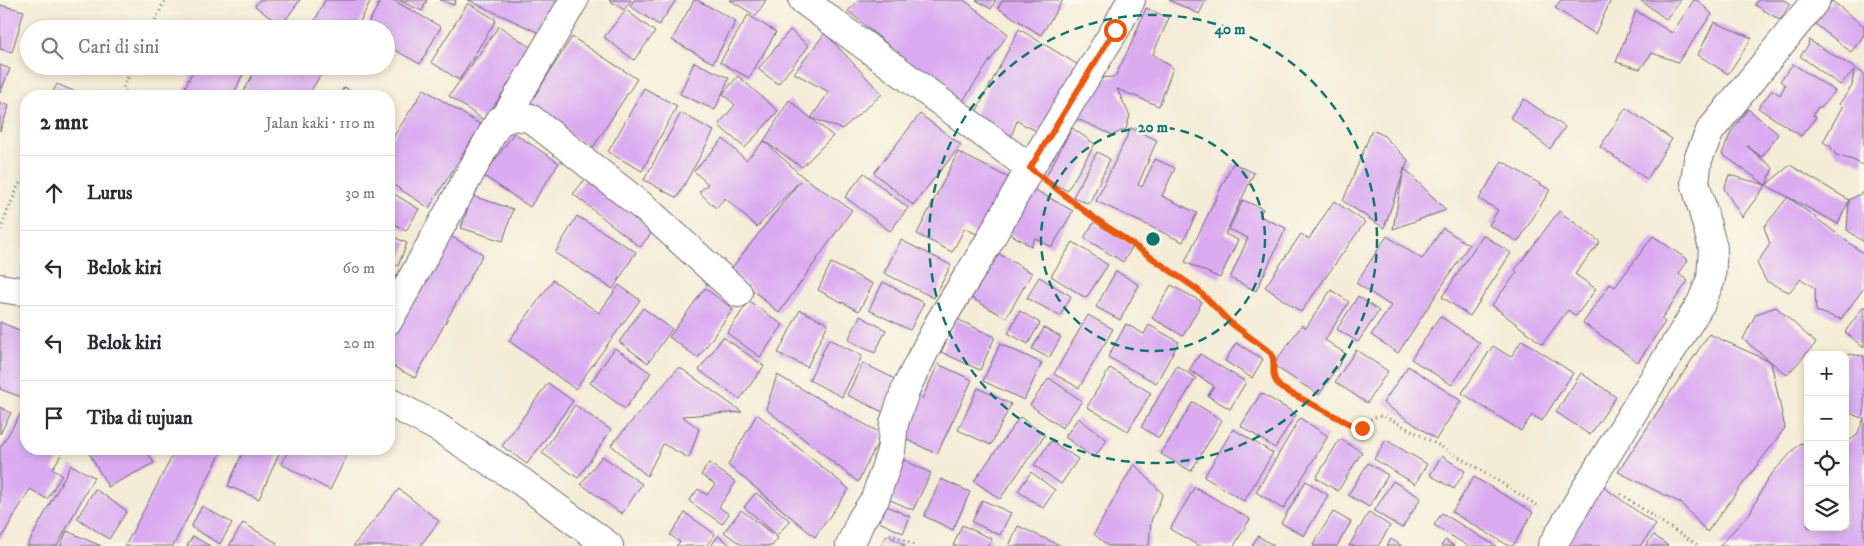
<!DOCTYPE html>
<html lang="id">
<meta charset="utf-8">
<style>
:root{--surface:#fff;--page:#f7f7f7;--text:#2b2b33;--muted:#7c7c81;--line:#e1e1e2}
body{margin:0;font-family:"IM FELL DW Pica",serif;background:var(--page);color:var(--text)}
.controls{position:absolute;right:15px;bottom:15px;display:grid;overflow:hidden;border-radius:10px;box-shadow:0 2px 8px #0003}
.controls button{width:45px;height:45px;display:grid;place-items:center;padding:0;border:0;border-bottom:1px solid var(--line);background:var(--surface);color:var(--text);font:25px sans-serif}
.stop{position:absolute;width:15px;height:15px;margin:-11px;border:4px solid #ea580c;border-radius:50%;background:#fff}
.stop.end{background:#ea580c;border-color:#fff;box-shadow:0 1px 5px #0008}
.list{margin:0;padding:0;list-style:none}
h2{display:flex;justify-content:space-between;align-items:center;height:65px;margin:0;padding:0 20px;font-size:21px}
h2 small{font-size:16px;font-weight:400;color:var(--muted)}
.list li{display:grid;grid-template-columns:32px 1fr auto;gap:15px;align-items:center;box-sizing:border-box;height:75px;padding:0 20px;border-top:1px solid var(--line)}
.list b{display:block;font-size:19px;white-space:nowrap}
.list em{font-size:16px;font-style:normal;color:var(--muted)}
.icon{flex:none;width:28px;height:28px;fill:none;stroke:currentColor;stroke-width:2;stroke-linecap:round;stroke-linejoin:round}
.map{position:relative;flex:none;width:1864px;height:546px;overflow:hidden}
.search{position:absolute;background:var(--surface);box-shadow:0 2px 8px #0003;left:20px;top:20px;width:375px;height:55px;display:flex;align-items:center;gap:12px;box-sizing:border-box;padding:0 18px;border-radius:28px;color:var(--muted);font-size:19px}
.panel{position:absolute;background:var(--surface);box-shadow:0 2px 8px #0003;left:20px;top:90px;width:375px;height:365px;border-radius:20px}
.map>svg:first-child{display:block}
.building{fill:#daabf1}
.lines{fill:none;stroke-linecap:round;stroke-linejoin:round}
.minor-casing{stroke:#6c6971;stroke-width:30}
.path{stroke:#6c6971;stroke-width:3;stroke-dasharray:1 4;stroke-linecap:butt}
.minor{stroke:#fff;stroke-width:28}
.route{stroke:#ea580c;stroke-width:6}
.ring{fill:none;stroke:#0f766e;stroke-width:2.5;stroke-dasharray:9 6}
.centre{fill:#0f766e;stroke:#fbf7ec;stroke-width:2.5}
.ring-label{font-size:15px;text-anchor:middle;font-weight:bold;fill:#0f766e;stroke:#fbf7ec;stroke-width:5;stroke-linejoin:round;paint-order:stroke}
</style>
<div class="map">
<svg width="1864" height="546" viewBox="0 0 1864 546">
<rect width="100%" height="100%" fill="#fbf7ec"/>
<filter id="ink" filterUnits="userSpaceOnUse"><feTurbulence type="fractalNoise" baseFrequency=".02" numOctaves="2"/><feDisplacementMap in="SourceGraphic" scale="10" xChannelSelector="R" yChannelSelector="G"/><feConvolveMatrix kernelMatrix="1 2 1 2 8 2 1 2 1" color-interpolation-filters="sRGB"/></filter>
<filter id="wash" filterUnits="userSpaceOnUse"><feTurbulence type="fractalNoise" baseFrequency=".0096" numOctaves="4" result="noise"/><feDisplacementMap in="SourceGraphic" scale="20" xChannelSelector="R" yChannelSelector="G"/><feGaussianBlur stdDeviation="1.12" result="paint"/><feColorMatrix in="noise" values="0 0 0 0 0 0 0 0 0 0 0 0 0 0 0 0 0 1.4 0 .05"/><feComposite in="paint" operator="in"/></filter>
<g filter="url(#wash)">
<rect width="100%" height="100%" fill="#f4ecd6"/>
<g id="blocks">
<g class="building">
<path d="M259 0H300L281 26 255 6Z"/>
<path d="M325 0H371L356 29H311Z"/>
<path d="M381 0H393L441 27 420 64 391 48 386 56V29H365Z"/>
<path d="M399 0H427L422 11Z"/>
<path d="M440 0H456L454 5Z"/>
<path d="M468 0H553L561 4 546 36Z"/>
<path d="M609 0H631L624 10Z"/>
<path d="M634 0H676L659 25 630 6Z"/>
<path d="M694 0H697L736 21 713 63 672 40Z"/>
<path d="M730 0H766L756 16Z"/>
<path d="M859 0H964L1008 34 960 105 848 11Z"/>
<path d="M976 0H996L991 9Z"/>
<path d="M1003 0H1063L1041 35 998 8Z"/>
<path d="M1169 0H1206L1199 14Z"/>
<path d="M1561 0H1611L1595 34 1555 8Z"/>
<path d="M1640 0H1681L1666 19Z"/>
<path d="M1694 0H1697L1712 14 1678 62 1652 53 1640 69 1616 62 1636 11 1672 33Z"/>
<path d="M1758 0H1784L1790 4 1780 20 1755 5Z"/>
<path d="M1832 1 1864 26V35L1851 52 1814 23Z"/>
<path d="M468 3 496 20 459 80 431 62Z"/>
<path d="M0 5 24 11 12 52 0 49Z"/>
<path d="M1146 8 1169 18 1153 54 1173 68 1159 106 1117 89 1130 116 1126 129 1113 135 1075 118 1091 78 1115 77 1132 42Z"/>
<path d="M626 10 655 32 634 60 604 37Z"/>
<path d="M748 15 776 32 749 78 720 62Z"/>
<path d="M1714 22 1752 38 1728 74 1698 55Z"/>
<path d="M499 26 533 49 484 120 449 96Z"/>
<path d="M1019 29 1080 66 1044 135 1017 121 1009 142 975 114Z"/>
<path d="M790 30 809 46 778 84 758 69Z"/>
<path d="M825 33 882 94 842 129 811 118 829 92 794 73Z"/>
<path d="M572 37 637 79 592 149 527 108Z"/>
<path d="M1809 40 1864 74V162L1862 165 1853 160 1836 155 1830 146 1823 142 1842 107 1839 104 1852 86 1854 70 1840 85 1800 56 1808 46Z"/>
<path d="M694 62 729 78 715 110 680 94Z"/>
<path d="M1793 64 1835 91 1821 108 1818 107 1813 115 1816 117 1801 136 1758 108 1772 90 1780 95 1785 85 1780 81Z"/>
<path d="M0 65 10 69 0 93Z"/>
<path d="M195 66H246L233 96H181Z"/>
<path d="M257 66H307L321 74 308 96H244L242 95Z"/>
<path d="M738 76 778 111 745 148 718 125 735 105 723 94Z"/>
<path d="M57 84 85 96H51Z"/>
<path d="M345 87 356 96H336Z"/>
<path d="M644 88 677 106 642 171 608 152Z"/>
<path d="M424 89 481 125 429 208 389 182V144Z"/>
<path d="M1524 99 1565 127 1550 149 1510 117Z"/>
<path d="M789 100 833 136 802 167 764 141Z"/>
<path d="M0 102 9 106 0 131Z"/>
<path d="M1626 108 1672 139 1647 179 1600 147Z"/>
<path d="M1748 109 1778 134 1762 157 1747 146 1773 168 1766 185 1722 154 1731 132Z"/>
<path d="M681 113 714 131 677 198 644 180Z"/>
<path d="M920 114 961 145 913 205 874 173Z"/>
<path d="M1072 128 1095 144 1067 191 1045 178Z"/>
<path d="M1131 128 1157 140 1138 185 1142 187 1155 159 1175 168 1162 196 1197 213 1183 242 1096 201Z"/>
<path d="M1372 130 1383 135 1408 160 1384 228 1343 201Z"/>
<path d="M514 133 559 163 530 207 484 176Z"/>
<path d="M723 139 746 160 764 141 803 177 852 210 779 313 730 270 800 181 757 227 725 198 716 208 699 192 708 184 694 171Z"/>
<path d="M958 152 1011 179 982 237 965 228 952 252 917 234Z"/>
<path d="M1097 152 1110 159 1089 204 1073 197Z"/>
<path d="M1502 161 1550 190 1518 242 1489 225 1498 210 1479 199Z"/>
<path d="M1233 163 1254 173 1225 234 1238 240 1220 278 1185 262Z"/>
<path d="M1790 165 1849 200 1838 224 1788 197 1864 254V288L1841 319 1816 311 1815 288 1801 279 1789 292 1766 281 1757 263 1770 244 1764 227 1788 197 1766 185Z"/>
<path d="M1404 168 1446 210 1393 229Z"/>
<path d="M864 173 908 208 890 231 845 197Z"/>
<path d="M1729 175 1766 185 1742 217 1724 189Z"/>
<path d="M587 177 654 230 640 247 573 194Z"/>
<path d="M1028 186 1073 211 1052 247 1035 238 1031 246 1003 230Z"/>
<path d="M389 191 419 209 406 231 389 220Z"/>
<path d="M1864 192V242L1847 230 1849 200Z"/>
<path d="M472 196 513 209 503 241 461 228Z"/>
<path d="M1243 200 1263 209 1259 216 1286 228 1256 291 1230 278 1248 238 1229 229Z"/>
<path d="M1334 201 1365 222 1301 312 1265 287 1301 234 1309 239Z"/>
<path d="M1559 211 1600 242 1575 274 1596 289 1576 316 1568 310 1542 344 1492 305 1517 272 1515 270Z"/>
<path d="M577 216 636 252 613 289 555 253Z"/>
<path d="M1094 222 1133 246 1123 262 1084 238Z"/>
<path d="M1443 228 1469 245 1398 353 1371 335 1391 306 1356 283 1387 236 1422 259Z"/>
<path d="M445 233 483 254 415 378 389 364V336Z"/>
<path d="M389 235 407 243 398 266 389 262Z"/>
<path d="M1483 235 1511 253 1470 316 1442 297Z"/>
<path d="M1653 236 1688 260 1679 274 1688 281 1661 319 1665 322 1638 362 1583 323 1610 284 1615 287Z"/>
<path d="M901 240 951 265 934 298 884 273Z"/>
<path d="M1073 242 1108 265 1086 298 1051 276Z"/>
<path d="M994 251 1032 273 1006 318 968 296Z"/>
<path d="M831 263 873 284 859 311 818 290Z"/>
<path d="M1116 271 1139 285 1120 320 1096 307Z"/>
<path d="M1039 277 1071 296 1060 316 1027 298Z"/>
<path d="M553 280 599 313 619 285 640 300 575 389 509 341Z"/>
<path d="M883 282 924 303 910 330 869 310Z"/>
<path d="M1171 285 1202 302 1183 336 1152 318Z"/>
<path d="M705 288 733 309 698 358 669 337Z"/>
<path d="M1331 290 1349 302 1325 340 1346 354 1319 395 1273 365 1302 325 1306 328Z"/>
<path d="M1358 296 1379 311 1358 342 1337 329Z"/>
<path d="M749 301 783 325 760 357 727 333Z"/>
<path d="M1864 306V348L1845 332Z"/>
<path d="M1776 307 1816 343 1787 375 1743 339 1756 314Z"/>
<path d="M643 308 672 329 648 363 619 342Z"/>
<path d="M800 310 828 324 807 367 778 353Z"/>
<path d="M1020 311 1040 323 1028 344 1008 333Z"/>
<path d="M1088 315 1113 329 1079 388 1054 374Z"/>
<path d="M860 316 886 330 875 353 848 340Z"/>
<path d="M1440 316 1480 343 1452 385 1411 359Z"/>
<path d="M957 319 995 337 980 370 941 352Z"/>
<path d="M0 322 26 333V399L0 389Z"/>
<path d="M1126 324 1144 334 1149 325 1179 342 1156 383 1108 357Z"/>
<path d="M1044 328 1061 337 1049 358 1032 349Z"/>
<path d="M1709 334 1771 362 1785 428 1707 532 1681 503 1618 472Z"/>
<path d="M723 337 764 366 740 399 699 370Z"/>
<path d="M829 339 862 356 842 397 809 380Z"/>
<path d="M1522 340 1573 373 1542 421 1532 415 1521 431 1462 393 1493 346 1511 357Z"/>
<path d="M1236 343 1263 359 1252 378 1225 361Z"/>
<path d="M1000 344 1042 363 1024 400 983 381Z"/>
<path d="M615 348 651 373 625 409 590 383Z"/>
<path d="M1356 350 1388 371 1367 403 1335 382Z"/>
<path d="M1200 354 1246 382 1230 409 1208 396 1214 386 1189 370Z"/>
<path d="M1848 354 1864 356V413L1861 418 1845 411V359Z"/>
<path d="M863 363 899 381 883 412 847 395Z"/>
<path d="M938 364 972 380 937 454 897 435 915 396 922 399Z"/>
<path d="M1177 366 1196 378 1159 438 1141 427Z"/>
<path d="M1408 366 1461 401 1436 439 1383 403Z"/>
<path d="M679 367 742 412 682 416 699 429 689 458 663 444 647 476 611 445Z"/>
<path d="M1110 368 1151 393 1128 431 1087 407Z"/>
<path d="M1581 373 1616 397 1590 435 1556 412Z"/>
<path d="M777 375 882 434 858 482 766 409Z"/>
<path d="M1049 378 1082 401 1062 428 1030 405Z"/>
<path d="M548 383 573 401 527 464 502 446Z"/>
<path d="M978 388 1011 404 991 445 958 430Z"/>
<path d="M1261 393 1296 414 1275 448 1241 426Z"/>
<path d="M1193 402 1222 420 1191 471 1161 454Z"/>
<path d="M575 405 611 430 578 478 542 453Z"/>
<path d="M0 407 11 413 0 434Z"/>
<path d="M23 410 26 412V449H65L52 469 62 475 47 499 30 489 0 540V448Z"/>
<path d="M757 414 849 489 815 537 728 465Z"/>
<path d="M1020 417 1045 435 1000 499 974 481Z"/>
<path d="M1078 418 1107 440 1094 458 1065 437Z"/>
<path d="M1300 418 1328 436 1283 509 1256 492Z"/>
<path d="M1864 418V546H1719L1750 513 1768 478 1800 443 1808 445V527H1845V444L1857 435Z"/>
<path d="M1233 429 1273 453 1244 501 1204 477Z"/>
<path d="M1340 439 1362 452 1338 491 1316 478Z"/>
<path d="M1386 440 1427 464 1415 484 1374 459Z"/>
<path d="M1051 441 1078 459 1061 484 1034 465Z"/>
<path d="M87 449H146L154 463 108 487Z"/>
<path d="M176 449H223L173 546H125Z"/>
<path d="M244 449H281L259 499 228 486Z"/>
<path d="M289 449H350L330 490 281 464Z"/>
<path d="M602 456 642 484 622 514 581 484Z"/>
<path d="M1442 456 1465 471 1454 489 1430 475Z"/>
<path d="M904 460 931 473 913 510 886 498Z"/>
<path d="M709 463 736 482 719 507 729 514 722 524 689 501 698 489 707 495 715 484 701 475Z"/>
<path d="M1368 463 1388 475 1369 507 1348 495Z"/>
<path d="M1134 464 1163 494 1151 521 1149 546H1108L1094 534Z"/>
<path d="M71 465 94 477 57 546H27Z"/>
<path d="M1031 472 1055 490 1043 508 1018 491Z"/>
<path d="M1474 477 1533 512 1513 546H1509L1452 512Z"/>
<path d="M941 479 970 492 953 530 924 516Z"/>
<path d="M1306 481 1328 495 1304 536 1281 523Z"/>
<path d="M1393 481 1421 498 1402 528 1374 511Z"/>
<path d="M1602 486 1656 525 1640 546H1569L1566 544Z"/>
<path d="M1195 487 1250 519 1234 546H1199L1170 529Z"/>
<path d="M95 489 127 511 109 539 77 518Z"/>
<path d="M399 489 439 521 420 546H353Z"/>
<path d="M756 493 790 521 777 535 744 507Z"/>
<path d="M982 500 1011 513 1000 535 972 522Z"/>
<path d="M202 506 232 523 220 544 191 527Z"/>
<path d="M887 506 910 517 903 533 879 522Z"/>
<path d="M741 510 778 538 772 546H743L724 532Z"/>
<path d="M1333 512 1351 522 1337 546H1315L1313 545Z"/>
<path d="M1369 512 1390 526 1378 546H1349Z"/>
<path d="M685 513 715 534 706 546H676L680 542 670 535Z"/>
<path d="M1442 513 1496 546H1468L1434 525Z"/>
<path d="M243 523 277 543 276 546H229Z"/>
<path d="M962 525 992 539 988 546H953Z"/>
<path d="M1018 526 1061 546H1009Z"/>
<path d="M67 531 101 546H60Z"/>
<path d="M887 535 906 546H881Z"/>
<path d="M1654 535 1668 546H1645Z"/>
<path d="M193 536 210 546H187Z"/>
<path d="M718 536 732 546H711Z"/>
<path d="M1258 536 1274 546H1252Z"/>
<path d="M1391 539 1402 546H1387Z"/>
<path d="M1445 540 1454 546H1441Z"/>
</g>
</g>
</g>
<g filter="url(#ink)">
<use href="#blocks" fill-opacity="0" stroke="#6c6971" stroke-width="1"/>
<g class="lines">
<defs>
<g id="minor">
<path d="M803 0 1030 168"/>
<path d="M504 120 574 0"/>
<path d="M0 288 26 292"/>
<path d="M389 320 499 121 514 116 530 118 647 210 738 293"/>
<path d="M389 402 437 427 522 482 609 546"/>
<path d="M850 546 861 520 875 499 891 451 894 423 907 386 939 323 986 247 1030 168 1115 30 1131 0"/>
<path d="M1552 546 1594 475 1701 303 1711 279 1713 248 1695 182 1698 159 1710 131 1816 0"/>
</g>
</defs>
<use href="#minor" class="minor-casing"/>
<g class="path">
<path d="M151 29 165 0"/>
<path d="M128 96 123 88 133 66"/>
<path d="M1057 189 1198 290 1231 323 1271 353C1278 366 1267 373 1281 387L1358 428H1362C1368 420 1373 416 1383 416 1437 442 1487 474 1538 506"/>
<path d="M0 230 18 186 21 182 26 179"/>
<path d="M1621 494 1661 522 1695 543 1698 546"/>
<path d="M890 534 917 546"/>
</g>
<use href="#minor" class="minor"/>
</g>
</g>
<g class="lines" filter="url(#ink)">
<path class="route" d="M1115 30 1030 168 1086 212 1198 290 1231 323 1271 353C1278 366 1267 373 1281 388L1348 423 1358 428H1362"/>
</g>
<g class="ring">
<circle cx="1153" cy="239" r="112"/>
<circle cx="1153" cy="239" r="224"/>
</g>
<circle cx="1153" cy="239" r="8" class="centre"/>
<g class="ring-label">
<text x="1230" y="34">40 m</text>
<text x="1153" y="132">20 m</text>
</g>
</svg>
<div class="controls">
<button>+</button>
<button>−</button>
<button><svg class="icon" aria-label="locate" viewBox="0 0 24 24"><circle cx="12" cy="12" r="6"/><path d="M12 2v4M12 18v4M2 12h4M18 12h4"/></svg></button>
<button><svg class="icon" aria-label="layers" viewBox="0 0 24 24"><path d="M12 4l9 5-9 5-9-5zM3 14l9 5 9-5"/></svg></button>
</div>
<div class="stop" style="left:1115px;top:30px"></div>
<div class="stop end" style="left:1362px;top:428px"></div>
<div class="search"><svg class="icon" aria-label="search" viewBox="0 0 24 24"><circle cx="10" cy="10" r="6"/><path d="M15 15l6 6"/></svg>Cari di sini</div>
<section class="panel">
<h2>2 mnt<small>Jalan kaki · 110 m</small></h2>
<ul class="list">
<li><svg class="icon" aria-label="ahead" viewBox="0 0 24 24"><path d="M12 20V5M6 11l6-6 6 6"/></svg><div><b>Lurus</b></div><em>30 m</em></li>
<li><svg class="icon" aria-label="left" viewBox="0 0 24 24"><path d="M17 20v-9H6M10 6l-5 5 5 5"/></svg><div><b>Belok kiri</b></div><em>60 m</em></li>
<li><svg class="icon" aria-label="left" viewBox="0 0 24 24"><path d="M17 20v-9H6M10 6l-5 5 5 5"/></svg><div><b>Belok kiri</b></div><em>20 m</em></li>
<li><svg class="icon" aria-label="arrive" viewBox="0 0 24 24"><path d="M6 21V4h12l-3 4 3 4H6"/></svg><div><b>Tiba di tujuan</b></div></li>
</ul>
</section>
</div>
